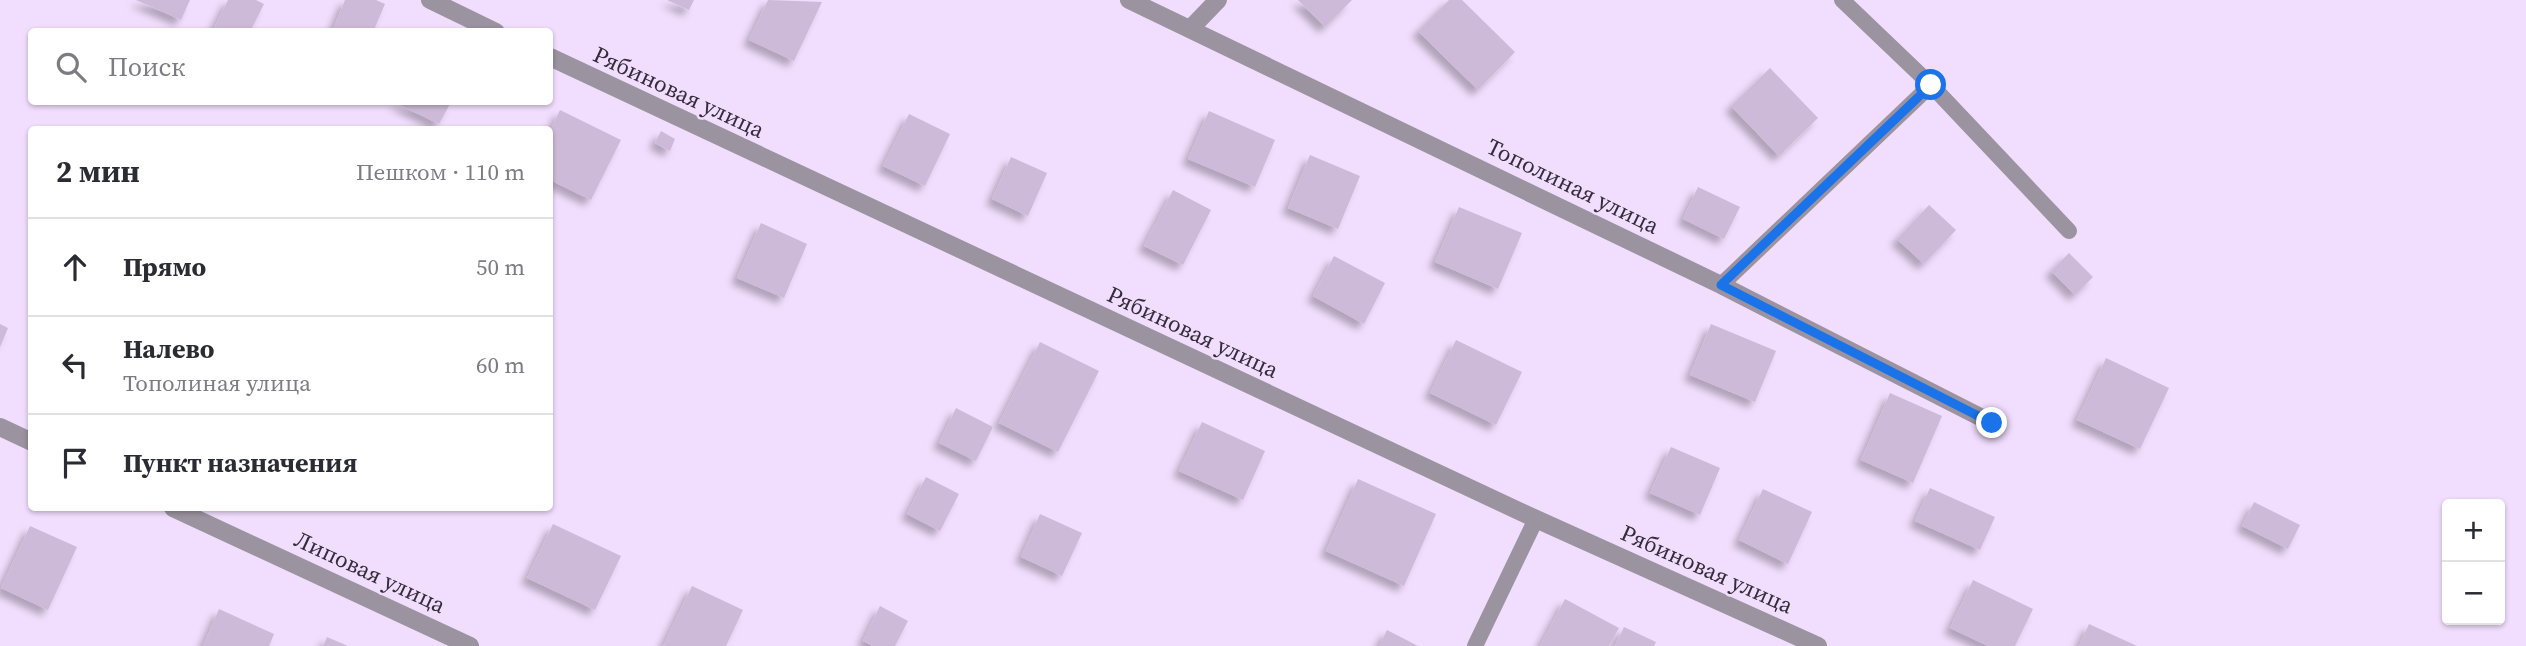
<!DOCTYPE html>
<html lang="ru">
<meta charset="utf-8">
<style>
:root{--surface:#fff;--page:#f7f7f7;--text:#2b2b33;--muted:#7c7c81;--line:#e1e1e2}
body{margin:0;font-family:"Source Serif 4",serif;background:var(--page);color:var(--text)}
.controls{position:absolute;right:21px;bottom:21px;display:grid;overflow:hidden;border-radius:7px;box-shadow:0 2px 5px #0004}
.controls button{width:63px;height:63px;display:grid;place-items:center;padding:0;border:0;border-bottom:2px solid var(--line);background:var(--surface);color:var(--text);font:35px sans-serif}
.stop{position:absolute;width:21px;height:21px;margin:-16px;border:5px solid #1a73e8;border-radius:50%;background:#fff}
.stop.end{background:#1a73e8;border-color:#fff;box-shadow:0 2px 7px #0008}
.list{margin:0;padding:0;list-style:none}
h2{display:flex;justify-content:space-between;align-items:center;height:91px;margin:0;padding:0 28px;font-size:30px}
h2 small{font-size:23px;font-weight:400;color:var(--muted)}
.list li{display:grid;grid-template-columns:46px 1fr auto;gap:21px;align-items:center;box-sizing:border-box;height:98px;padding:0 28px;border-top:2px solid var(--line)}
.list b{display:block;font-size:26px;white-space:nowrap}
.list p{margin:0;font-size:23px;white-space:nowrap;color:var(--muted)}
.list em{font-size:23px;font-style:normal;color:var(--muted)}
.icon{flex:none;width:38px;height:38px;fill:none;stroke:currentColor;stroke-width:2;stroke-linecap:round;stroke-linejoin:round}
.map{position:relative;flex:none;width:2526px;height:646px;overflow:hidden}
.search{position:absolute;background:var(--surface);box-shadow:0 2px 5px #0004;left:28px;top:28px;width:525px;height:77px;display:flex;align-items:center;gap:18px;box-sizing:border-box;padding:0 24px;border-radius:7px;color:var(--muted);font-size:26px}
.panel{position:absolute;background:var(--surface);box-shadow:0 2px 5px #0004;left:28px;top:126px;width:525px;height:385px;border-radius:7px}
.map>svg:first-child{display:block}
.building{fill:#cdbad9;filter:url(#shadow)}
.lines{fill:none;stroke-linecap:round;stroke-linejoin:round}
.lane{stroke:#9b93a0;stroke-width:16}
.street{stroke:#9b93a0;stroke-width:18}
.route{stroke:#1a73e8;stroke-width:9}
.labels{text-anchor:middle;stroke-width:5;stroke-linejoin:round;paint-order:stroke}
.street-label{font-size:23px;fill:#342c38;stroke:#f1ddfd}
</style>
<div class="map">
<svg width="2526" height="646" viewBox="0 0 2526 646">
<defs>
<filter id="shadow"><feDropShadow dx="-6" dy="6" stdDeviation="3.5" flood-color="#0004"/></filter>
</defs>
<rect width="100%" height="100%" fill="#f1ddfd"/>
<g class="building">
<path d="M136 0H190L181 20Z"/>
<path d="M228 0H256L264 4 250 32 213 30Z"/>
<path d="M345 0H376L385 4 373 32H332Z"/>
<path d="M667 0H694L689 10Z"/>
<path d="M768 0 822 2 794 61 749 40Z"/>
<path d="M1298 0H1352L1325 27Z"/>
<path d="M1449 0H1462L1515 52 1478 90 1418 31Z"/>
<path d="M1770 68 1818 118 1779 156 1731 106Z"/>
<path d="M394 102H451L439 124Z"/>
<path d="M560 110 621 140 591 200 550 180V131Z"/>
<path d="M1209 111 1275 140 1255 187 1188 159Z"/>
<path d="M909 114 950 134 925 186 883 166Z"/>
<path d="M661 131 675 139 670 151 655 143Z"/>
<path d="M1310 155 1360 176 1338 229 1288 208Z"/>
<path d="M1011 157 1047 173 1028 216 992 199Z"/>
<path d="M1698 187 1740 207 1724 239 1683 219Z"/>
<path d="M1173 190 1211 210 1183 265 1144 246Z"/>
<path d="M1929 205 1956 230 1924 264 1897 239Z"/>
<path d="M1459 207 1522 233 1498 289 1435 262Z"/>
<path d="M761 223 807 244 784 298 737 278Z"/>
<path d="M2069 253 2093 277 2075 295 2051 271Z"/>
<path d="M1334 256 1385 283 1364 324 1313 296Z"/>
<path d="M0 324 8 328 0 347Z"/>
<path d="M1711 324 1776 351 1755 402 1690 375Z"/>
<path d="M1456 340 1522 372 1496 425 1430 393Z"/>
<path d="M1040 342 1099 371 1058 452 999 423Z"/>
<path d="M2106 358 2169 388 2140 449 2077 420Z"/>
<path d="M1890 393 1942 416 1913 483 1861 460Z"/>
<path d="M956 408 993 427 976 461 939 443Z"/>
<path d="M1202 422 1265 451 1243 500 1179 471Z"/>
<path d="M1671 447 1720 468 1700 515 1650 493Z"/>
<path d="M926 477 959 494 940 531 907 514Z"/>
<path d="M1358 479 1436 514 1404 586 1326 551Z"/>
<path d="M1930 488 1995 517 1980 550 1915 521Z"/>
<path d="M1763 489 1812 512 1788 564 1739 540Z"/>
<path d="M2254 502 2300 525 2288 549 2242 526Z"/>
<path d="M1040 514 1082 533 1062 576 1021 557Z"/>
<path d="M553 524 621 556 595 610 527 578Z"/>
<path d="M30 526 77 547 48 610 1 588Z"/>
<path d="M1973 580 2033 609 2015 646H1988L1950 628Z"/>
<path d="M692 586 743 610 726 646H663Z"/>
<path d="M1565 599 1619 628 1609 646H1540Z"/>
<path d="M880 606 908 621 895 646H873L863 641Z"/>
<path d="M219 609 274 634 269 646H203Z"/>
<path d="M2089 624 2137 646H2079Z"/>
<path d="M1624 627 1656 642 1654 646H1615Z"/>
<path d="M1387 630 1418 646H1379Z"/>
<path d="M327 637 348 646H323Z"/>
</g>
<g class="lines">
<g class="lane">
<path d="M1842 0 1931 85 2069 231"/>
<path d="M1721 285 1931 85"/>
<path d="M1475 646 1536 519"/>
</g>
<g class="street">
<path d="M430 0 496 32"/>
<path d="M1129 0 1721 285 1992 423"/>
<path d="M1191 28 1218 0"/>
<path d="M550 57 1536 519 1818 646"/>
<path d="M0 427 32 442"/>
<path d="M173 508 470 646"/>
</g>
</g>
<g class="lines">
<path class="route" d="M1931 85 1721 285 1992 423"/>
</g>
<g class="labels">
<g class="street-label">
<text transform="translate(679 92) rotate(25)" y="8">Рябиновая улица</text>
<text transform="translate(1573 186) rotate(26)" y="8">Тополиная улица</text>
<text transform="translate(1193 332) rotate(25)" y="8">Рябиновая улица</text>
<text transform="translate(1707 569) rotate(24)" y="8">Рябиновая улица</text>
<text transform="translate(370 572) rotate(25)" y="8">Липовая улица</text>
</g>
</g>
</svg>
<div class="controls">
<button>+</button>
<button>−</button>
</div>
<div class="stop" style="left:1931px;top:85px"></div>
<div class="stop end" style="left:1992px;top:423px"></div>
<div class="search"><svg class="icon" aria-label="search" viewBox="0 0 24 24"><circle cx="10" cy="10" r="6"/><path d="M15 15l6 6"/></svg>Поиск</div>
<section class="panel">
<h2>2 мин<small>Пешком · 110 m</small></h2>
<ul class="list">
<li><svg class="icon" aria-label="ahead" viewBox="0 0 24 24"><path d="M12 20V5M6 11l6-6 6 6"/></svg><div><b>Прямо</b></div><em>50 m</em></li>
<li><svg class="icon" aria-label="left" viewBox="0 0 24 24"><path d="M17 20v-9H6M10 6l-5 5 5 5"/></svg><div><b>Налево</b><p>Тополиная улица</p></div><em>60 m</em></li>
<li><svg class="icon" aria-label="arrive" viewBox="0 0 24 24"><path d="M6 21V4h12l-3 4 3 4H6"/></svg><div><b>Пункт назначения</b></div></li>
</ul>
</section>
</div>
